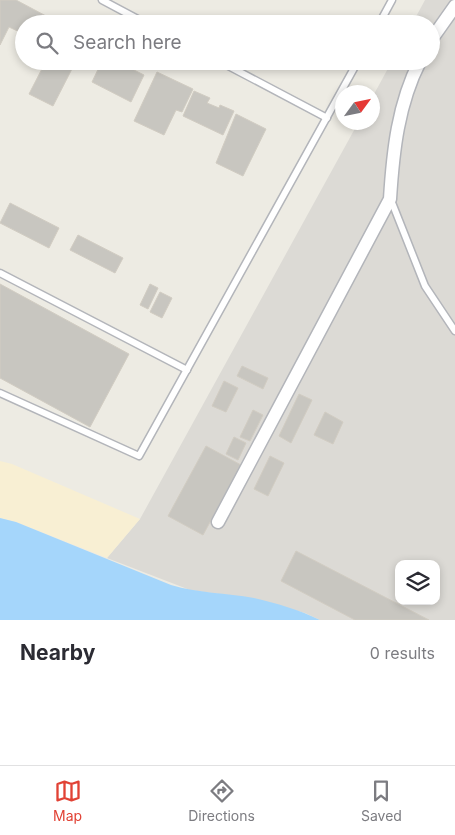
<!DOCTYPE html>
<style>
:root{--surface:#fff;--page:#f7f7f7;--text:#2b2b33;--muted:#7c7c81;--line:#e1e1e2;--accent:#e14235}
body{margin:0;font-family:Inter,sans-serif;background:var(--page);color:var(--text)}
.controls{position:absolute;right:15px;bottom:15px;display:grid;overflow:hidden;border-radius:10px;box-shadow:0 2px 8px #0003}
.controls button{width:45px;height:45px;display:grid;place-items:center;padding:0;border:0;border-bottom:1px solid var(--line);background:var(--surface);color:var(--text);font:25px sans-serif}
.compass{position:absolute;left:335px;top:85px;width:45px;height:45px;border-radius:50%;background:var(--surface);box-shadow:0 2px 8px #0003;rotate:57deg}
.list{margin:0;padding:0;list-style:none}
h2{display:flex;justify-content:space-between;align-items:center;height:65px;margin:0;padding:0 20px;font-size:21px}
h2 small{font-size:16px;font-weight:400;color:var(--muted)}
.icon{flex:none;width:28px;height:28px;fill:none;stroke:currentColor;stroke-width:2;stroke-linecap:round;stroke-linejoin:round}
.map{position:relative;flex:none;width:455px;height:620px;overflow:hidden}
.search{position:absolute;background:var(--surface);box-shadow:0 2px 8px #0003;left:15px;right:15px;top:15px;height:55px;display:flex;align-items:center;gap:12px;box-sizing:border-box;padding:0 18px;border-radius:28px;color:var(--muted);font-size:19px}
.sheet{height:145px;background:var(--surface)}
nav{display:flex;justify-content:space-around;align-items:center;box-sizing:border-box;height:70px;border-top:1px solid var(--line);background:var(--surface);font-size:14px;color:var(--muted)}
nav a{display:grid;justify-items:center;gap:2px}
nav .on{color:var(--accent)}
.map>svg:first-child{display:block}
.industrial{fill:#dcdad5;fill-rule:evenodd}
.sand{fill:#f8efd3}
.water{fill:#a5d6fb}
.building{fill:#c8c6c0;stroke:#d1ccc2}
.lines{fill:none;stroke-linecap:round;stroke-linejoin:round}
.service-casing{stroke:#b3b5ba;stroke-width:9}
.minor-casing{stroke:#b3b5ba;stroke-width:15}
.service{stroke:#fff;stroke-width:6}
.minor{stroke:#fff;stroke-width:12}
</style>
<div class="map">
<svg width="455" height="620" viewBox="0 0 455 620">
<rect width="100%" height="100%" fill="#edebe3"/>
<path class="industrial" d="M425 0H455V620H320L305 613 255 599 190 590 107 558 140 519 358 123 372 122 373 96 392 61H431V24H412ZM399 564H436V601H399Z"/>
<path class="sand" d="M0 461 12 464 140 519 107 558 16 522 0 518Z"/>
<path class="water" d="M0 518 16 522 171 585C198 593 226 593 254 598 276 603 300 610 320 620H0Z"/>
<g class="building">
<path d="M0 0H16L61 24H24V34L9 27 0 45Z"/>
<path d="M46 61H76L53 106 29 94Z"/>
<path d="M102 61H116L144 75 131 102 92 82Z"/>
<path d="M157 72 193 89 182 112 176 110 164 135 134 121Z"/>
<path d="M194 91 210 98 207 103 219 108 220 105 234 111 223 135 183 116Z"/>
<path d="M236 114 266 129 243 176 216 163Z"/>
<path d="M10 203 59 228 49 248 0 223Z"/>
<path d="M78 235 123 258 115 273 70 250Z"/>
<path d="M0 284 129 354 90 427 0 378Z"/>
<path d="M150 284 158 288 148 309 140 305Z"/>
<path d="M160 292 172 298 162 318 150 312Z"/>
<path d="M242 366 268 378 263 389 237 376Z"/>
<path d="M224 381 238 388 226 412 212 406Z"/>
<path d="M299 394 312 400 291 443 279 436Z"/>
<path d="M253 410 263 415 250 441 240 437Z"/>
<path d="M325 412 343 422 333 444 314 435Z"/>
<path d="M234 437 246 443 238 460 226 454Z"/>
<path d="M206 446 241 465 203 535 168 516Z"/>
<path d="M270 456 284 463 268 496 254 489Z"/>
<path d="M296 551 429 620H355L281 581Z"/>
</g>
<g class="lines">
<defs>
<g id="service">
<path d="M102 0 147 24"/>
<path d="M379 24 392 0"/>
<path d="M219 61 327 118"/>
<path d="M391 200 425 286 455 331"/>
<path d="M0 273 187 370"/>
<path d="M0 393 139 456 358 61"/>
</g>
<g id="minor">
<path d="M431 40 455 6"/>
<path d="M218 522 390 199C393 151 398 104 420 61"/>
</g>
</defs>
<use href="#service" class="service-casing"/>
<use href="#minor" class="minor-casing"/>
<use href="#service" class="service"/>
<use href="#minor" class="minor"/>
</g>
</svg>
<div class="controls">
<button><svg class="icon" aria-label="layers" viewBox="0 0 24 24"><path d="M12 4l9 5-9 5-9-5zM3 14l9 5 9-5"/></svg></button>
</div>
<svg class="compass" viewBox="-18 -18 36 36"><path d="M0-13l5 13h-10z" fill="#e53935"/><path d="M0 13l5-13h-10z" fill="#7c7c81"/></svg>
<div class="search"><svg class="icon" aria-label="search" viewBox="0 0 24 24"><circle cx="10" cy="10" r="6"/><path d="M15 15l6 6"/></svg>Search here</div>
</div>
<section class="sheet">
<h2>Nearby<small>0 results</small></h2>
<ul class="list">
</ul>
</section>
<nav>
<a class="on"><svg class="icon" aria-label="map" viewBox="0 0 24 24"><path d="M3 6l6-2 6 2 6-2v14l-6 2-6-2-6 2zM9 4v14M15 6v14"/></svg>Map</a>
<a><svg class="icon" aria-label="directions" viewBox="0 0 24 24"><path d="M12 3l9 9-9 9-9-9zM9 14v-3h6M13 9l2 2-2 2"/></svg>Directions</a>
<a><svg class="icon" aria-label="saved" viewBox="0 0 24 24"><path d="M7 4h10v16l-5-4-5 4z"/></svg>Saved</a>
</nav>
